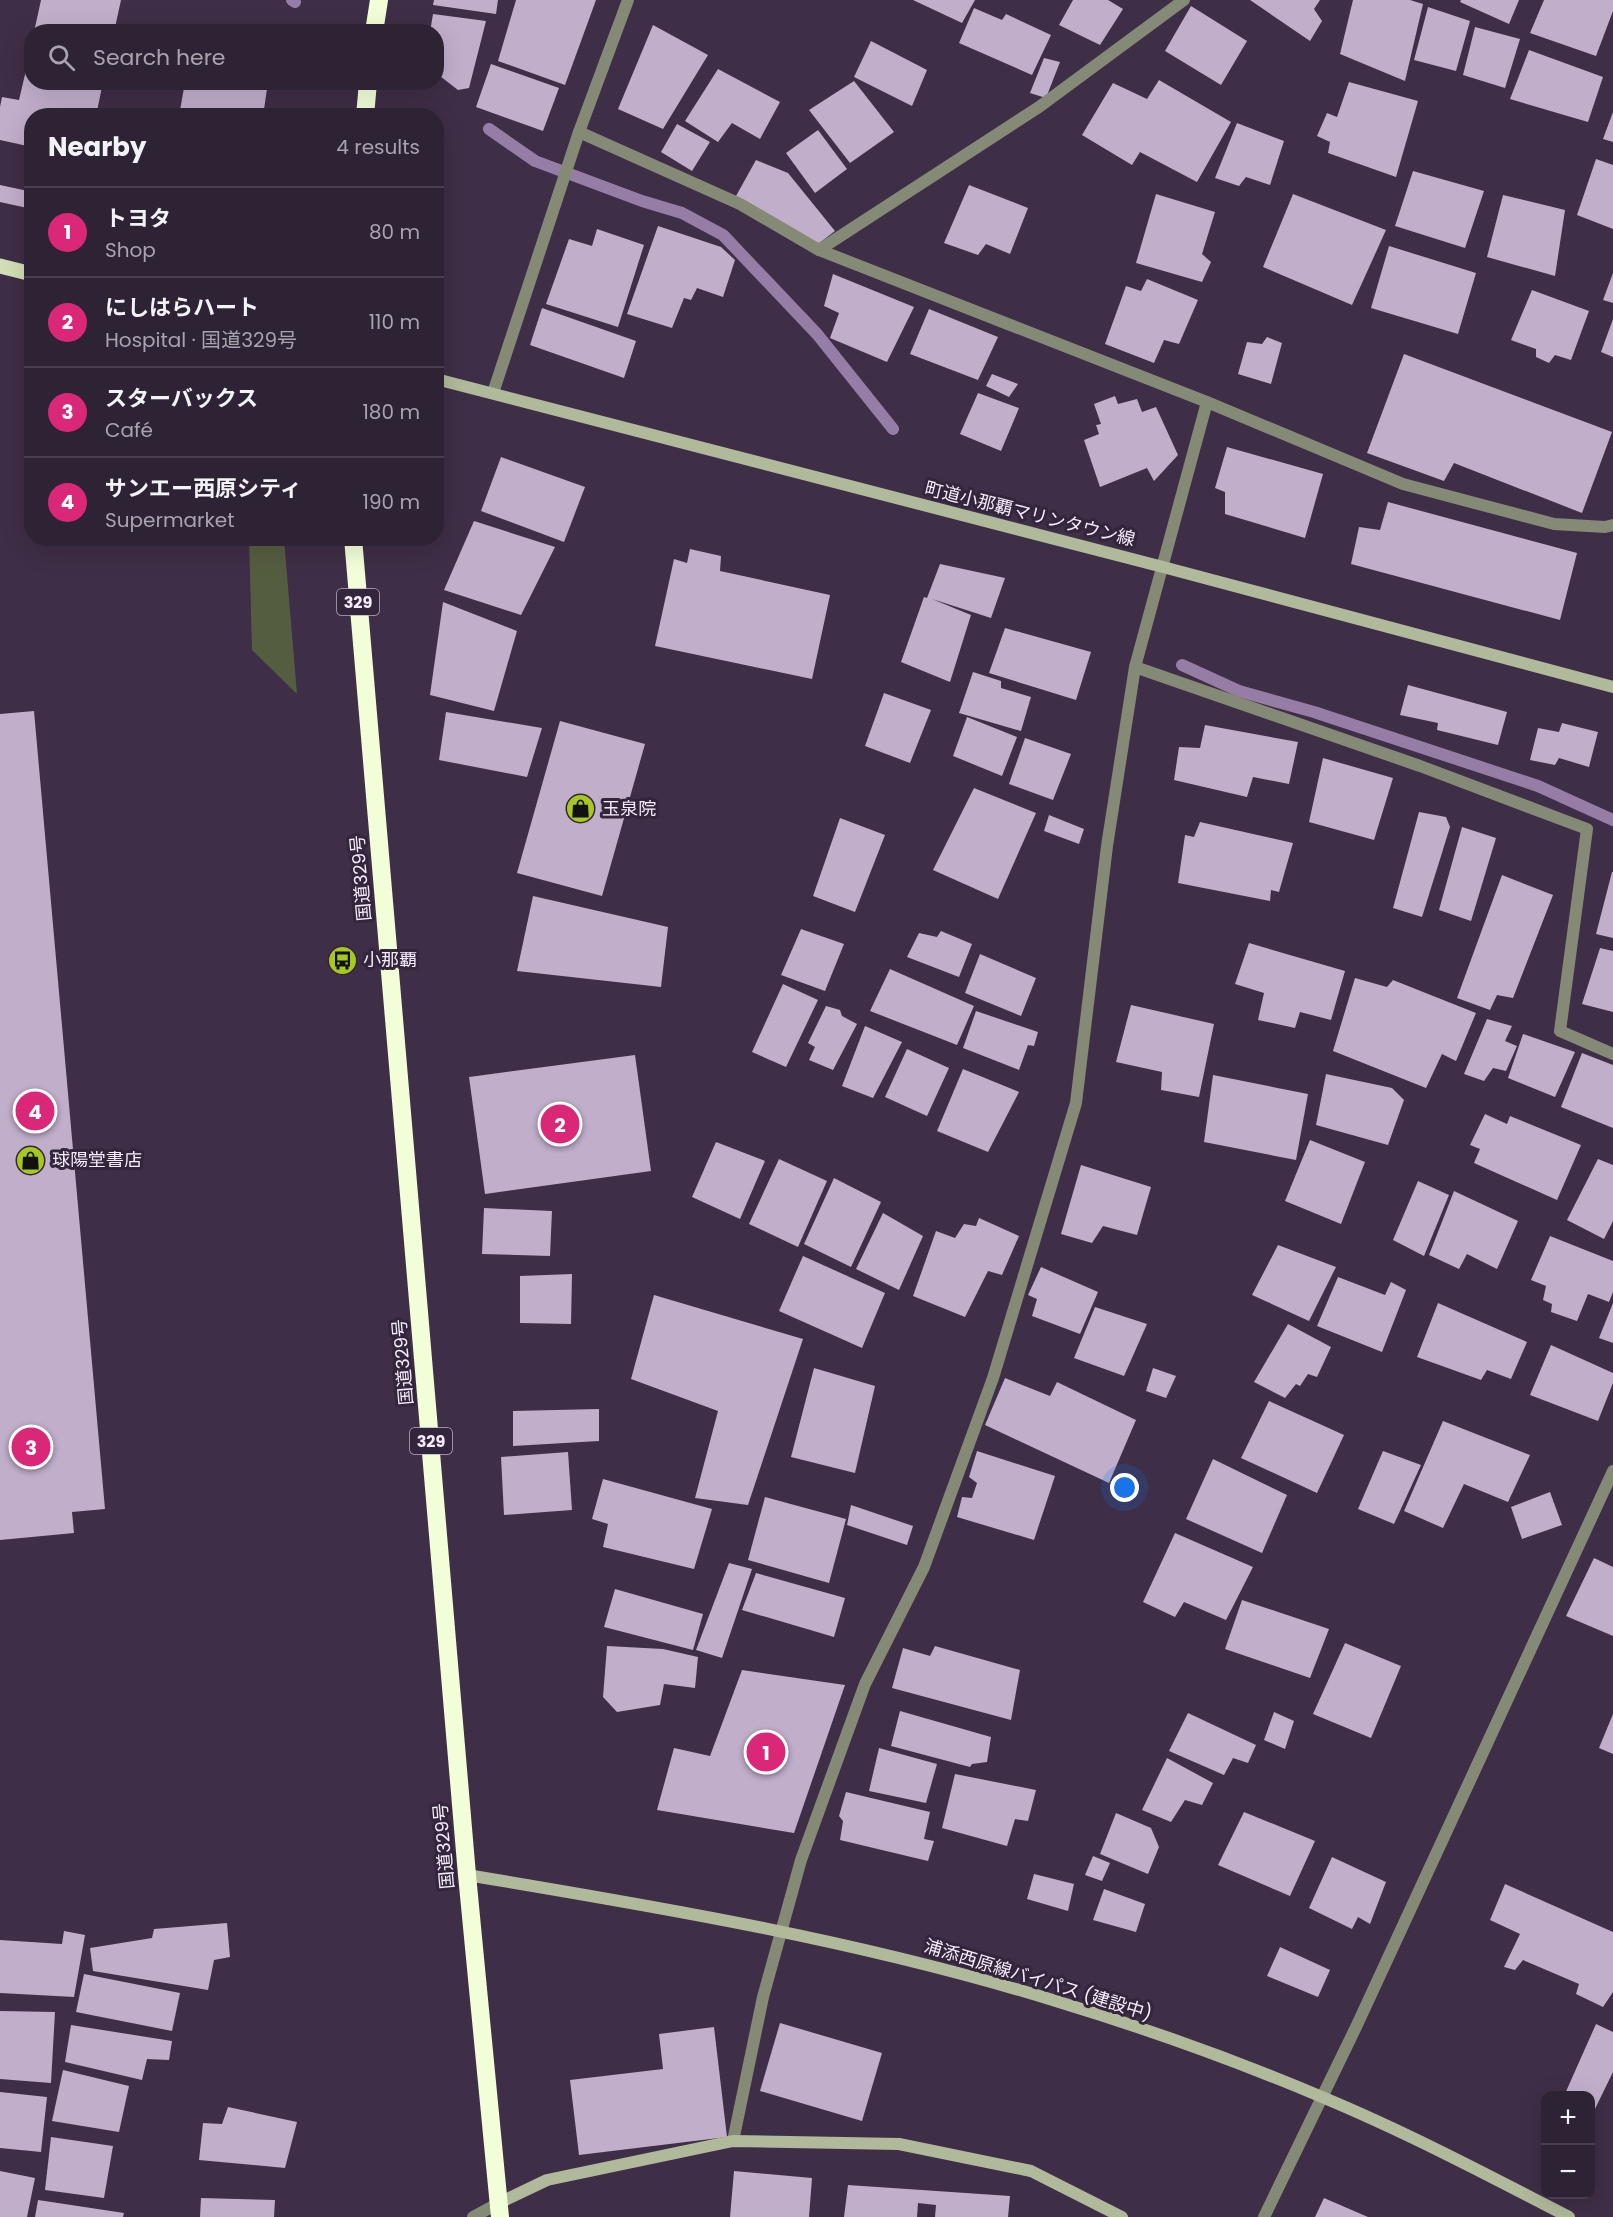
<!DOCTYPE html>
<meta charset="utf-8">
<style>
:root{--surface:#2e2235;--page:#362a3d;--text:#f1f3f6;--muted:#a7a4ad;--line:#493f50;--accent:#db2777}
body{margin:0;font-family:Poppins,"Noto Sans JP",sans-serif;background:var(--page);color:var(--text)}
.controls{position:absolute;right:18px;bottom:18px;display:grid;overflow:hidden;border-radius:12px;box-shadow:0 6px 24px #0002}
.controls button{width:54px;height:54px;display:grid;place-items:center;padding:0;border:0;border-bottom:2px solid var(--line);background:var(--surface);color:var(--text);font:30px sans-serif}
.you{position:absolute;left:1125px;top:1488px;width:21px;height:21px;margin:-15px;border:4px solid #fff;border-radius:50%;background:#1a73e8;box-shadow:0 0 0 9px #1a73e833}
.badge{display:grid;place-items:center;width:39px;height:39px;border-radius:50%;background:var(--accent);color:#fff;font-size:20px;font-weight:700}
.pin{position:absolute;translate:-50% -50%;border:3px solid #fff;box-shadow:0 2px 6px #0006}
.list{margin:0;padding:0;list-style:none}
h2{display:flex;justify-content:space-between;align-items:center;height:78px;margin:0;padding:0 24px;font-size:26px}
h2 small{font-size:20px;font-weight:400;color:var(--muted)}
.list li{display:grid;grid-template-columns:39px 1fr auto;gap:18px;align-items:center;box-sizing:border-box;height:90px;padding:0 24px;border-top:2px solid var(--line)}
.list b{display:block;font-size:22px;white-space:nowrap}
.list p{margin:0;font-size:20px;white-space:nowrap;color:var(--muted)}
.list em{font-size:20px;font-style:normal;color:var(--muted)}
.icon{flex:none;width:33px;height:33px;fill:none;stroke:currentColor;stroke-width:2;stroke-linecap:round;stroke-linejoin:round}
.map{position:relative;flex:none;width:1613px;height:2217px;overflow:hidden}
.search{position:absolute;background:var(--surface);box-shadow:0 6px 24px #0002;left:24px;top:24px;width:420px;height:66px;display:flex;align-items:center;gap:15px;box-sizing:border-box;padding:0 21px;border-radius:24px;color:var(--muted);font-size:22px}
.panel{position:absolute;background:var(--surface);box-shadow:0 6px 24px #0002;left:24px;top:108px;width:420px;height:438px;border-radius:24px}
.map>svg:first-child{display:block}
.green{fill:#555d41}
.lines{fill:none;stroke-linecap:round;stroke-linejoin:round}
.stream{stroke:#967da6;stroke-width:12}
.building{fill:#c0aecb}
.street{stroke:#848a76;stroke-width:12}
.secondary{stroke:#b0b99a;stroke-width:12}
.primary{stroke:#d2deb5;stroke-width:15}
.highway{stroke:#f2fed7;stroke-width:18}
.labels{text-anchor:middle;stroke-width:6;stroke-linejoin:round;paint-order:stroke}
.shield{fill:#33253c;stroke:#bab0c2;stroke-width:1.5}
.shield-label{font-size:16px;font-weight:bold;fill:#f4ebfb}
.street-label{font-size:18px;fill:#f4ebfb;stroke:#33253c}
.poi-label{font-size:18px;fill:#f4ebfb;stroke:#33253c;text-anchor:start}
</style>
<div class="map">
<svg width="1613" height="2217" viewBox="0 0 1613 2217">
<rect width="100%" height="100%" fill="#3e2e47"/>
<path class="green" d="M249 539H284L297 694 252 650Z"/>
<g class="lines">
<g class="stream">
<path d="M292 0 295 2"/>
<path d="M489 129 535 161 642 201 682 213 723 235 817 334 893 429"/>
<path d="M1182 665 1239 691 1314 712 1538 786 1613 820"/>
</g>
</g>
<g class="building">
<path d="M41 0H121L114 32H34Z"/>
<path d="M434 0H498L496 14 433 5Z"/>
<path d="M516 0H596L565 85 498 61Z"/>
<path d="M913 0H975L962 23Z"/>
<path d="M1073 0H1108L1123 9 1100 45 1059 25Z"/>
<path d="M1250 0H1320L1314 9 1322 21 1310 41Z"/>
<path d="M1353 0H1410L1423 4 1405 81 1340 54Z"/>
<path d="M1461 0H1519L1509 24 1460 2Z"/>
<path d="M1544 0H1613V11L1596 56 1530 33Z"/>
<path d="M1191 6 1247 41 1221 85 1165 51Z"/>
<path d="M1428 7 1470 21 1456 71 1414 60Z"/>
<path d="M974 8 1002 20 1006 14 1051 35 1032 75 959 43Z"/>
<path d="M433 14 486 21 469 88 458 90 436 73V32H430Z"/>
<path d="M653 25 708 55 663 129 618 109Z"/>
<path d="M1475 27 1520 39 1505 88 1463 75Z"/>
<path d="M871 41 927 70 912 106 854 77Z"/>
<path d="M31 49 32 82H103L96 116H32V147L0 140V107L2 97 19 100Z"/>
<path d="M1529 50 1603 77 1588 122 1510 99Z"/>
<path d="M1044 58 1060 62 1046 98 1030 93Z"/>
<path d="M491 64 559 88 543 131 476 107Z"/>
<path d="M718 69 780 102 760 139 732 123 718 142 685 121Z"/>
<path d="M1159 80 1231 122 1197 182 1140 152 1132 165 1082 135 1113 83 1147 99Z"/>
<path d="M854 81 894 132 850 163 809 110Z"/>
<path d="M185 82H268L263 116H179Z"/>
<path d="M1349 82 1418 101 1396 177 1328 153 1330 142 1317 136 1327 113 1337 117Z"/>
<path d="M1613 112V142L1603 139Z"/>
<path d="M1237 123 1284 141 1270 185 1246 177 1239 186 1215 178Z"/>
<path d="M677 124 710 142 692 171 661 152Z"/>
<path d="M818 130 847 169 815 193 786 153Z"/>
<path d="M1596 159 1613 165V229L1577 215Z"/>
<path d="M756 160 788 173 835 231 818 244 736 196Z"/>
<path d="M1413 171 1484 191 1465 248 1395 226Z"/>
<path d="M31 178 32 209 0 202V185L28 191Z"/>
<path d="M969 185 1028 208 1010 254 986 244 978 255 944 243Z"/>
<path d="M1156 194 1215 212 1202 254 1211 262 1202 282 1136 263Z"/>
<path d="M1293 194 1386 230 1352 305 1263 267Z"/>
<path d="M1503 195 1565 210 1555 276 1487 257Z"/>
<path d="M658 226 721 247 735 260 723 297 697 288 691 300 684 298 672 328 627 314Z"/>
<path d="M597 229 644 245 618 327 546 304 569 239 592 246Z"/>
<path d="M1389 246 1476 273 1458 334 1371 308Z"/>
<path d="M1613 273V303L1603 300Z"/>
<path d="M833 274 914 307 887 362 830 338 839 313 824 306Z"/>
<path d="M1147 279 1198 300 1179 344 1164 340 1154 363 1105 344 1126 286 1141 291Z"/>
<path d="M1532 290 1589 311 1571 360 1555 355 1549 363 1536 357V349L1511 340Z"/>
<path d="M542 308 636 341 624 378 530 345Z"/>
<path d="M929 309 998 337 978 380 910 354Z"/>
<path d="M1613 319V357L1601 352Z"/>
<path d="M1267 337 1282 343 1271 384 1238 374 1247 342 1262 344Z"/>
<path d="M1404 354 1612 432 1582 513 1454 463 1444 481 1367 453Z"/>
<path d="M992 374 1018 384 1009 397 986 386Z"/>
<path d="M978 393 1019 408 1001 451 960 434Z"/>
<path d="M1115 396 1118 404 1137 399 1142 412 1156 407 1178 455 1154 481 1147 468 1100 487 1084 440 1099 434 1096 425 1101 424 1094 404Z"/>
<path d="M1227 447 1323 474 1305 538 1225 514V492L1215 488Z"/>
<path d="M501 457 585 487 564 542 481 511Z"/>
<path d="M1388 502 1577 553 1560 620 1351 564 1359 527 1380 530Z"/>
<path d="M474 521 555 547 521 615 444 590Z"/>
<path d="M690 549 721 556 720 571 830 595 812 679 655 646 674 559 687 563Z"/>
<path d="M940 564 1005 578 991 618 932 599 971 615 950 682 901 662 924 597 927 598Z"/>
<path d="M443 602 517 631 494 711 430 695Z"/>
<path d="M1005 628 1091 652 1076 700 989 673Z"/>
<path d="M973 672 1001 681V688L1031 697 1021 731 959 713Z"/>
<path d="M1408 685 1507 712 1498 745 1437 730 1438 723 1400 715Z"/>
<path d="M884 693 931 710 910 763 865 746Z"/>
<path d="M34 711 105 1509 72 1512 74 1533 0 1540V714Z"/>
<path d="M446 712 542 728 527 777 439 760Z"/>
<path d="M967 717 1017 737 1002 776 953 756Z"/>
<path d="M560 721 645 744 602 896 517 873Z"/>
<path d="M1562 723 1598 732 1589 767 1559 758 1555 765 1530 760 1538 728 1559 732Z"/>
<path d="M1205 725 1298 742 1289 784 1253 777 1247 797 1174 780 1179 747 1200 748Z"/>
<path d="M1025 738 1071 754 1053 800 1009 784Z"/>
<path d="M1323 758 1393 778 1374 840 1309 822Z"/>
<path d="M974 788 1036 813 998 899 933 870Z"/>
<path d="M1419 812 1446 817 1450 827 1422 917 1393 908Z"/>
<path d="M1049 815 1084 829 1079 844 1044 831Z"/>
<path d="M840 818 885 835 855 912 813 896Z"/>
<path d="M1200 822 1293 843 1279 892 1271 890 1270 901 1178 883 1185 835 1194 837Z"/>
<path d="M1462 827 1496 838 1471 921 1439 910Z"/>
<path d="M1612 872H1613V938L1596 934Z"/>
<path d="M1502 875 1553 895 1513 998 1497 995 1490 1010 1457 998Z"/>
<path d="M533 896 668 927 661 987 517 971Z"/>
<path d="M801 929 844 944 825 991 781 975Z"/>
<path d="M941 931 972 944 959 977 907 957 919 933 937 937Z"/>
<path d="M1249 943 1345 971 1331 1020 1300 1012 1295 1028 1258 1020 1264 993 1235 984Z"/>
<path d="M1600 948 1613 951V1012L1582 1004Z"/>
<path d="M980 954 1036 978 1021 1016 965 993Z"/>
<path d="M890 969 974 1006 957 1045 870 1011Z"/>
<path d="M1355 978 1387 987 1393 980 1476 1013 1456 1061 1442 1054 1426 1088 1333 1051Z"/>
<path d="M783 984 818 1000 786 1067 752 1052Z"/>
<path d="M1131 1005 1214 1024 1199 1097 1161 1090 1162 1072 1116 1062Z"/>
<path d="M826 1006 840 1010 842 1016 857 1024 833 1070 809 1060 815 1047 808 1043Z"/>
<path d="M976 1011 1038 1032 1034 1046 1028 1045 1019 1070 963 1048Z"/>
<path d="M1487 1019 1512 1026 1505 1041 1517 1046 1506 1071 1493 1068 1484 1081 1464 1074Z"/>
<path d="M865 1026 902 1042 873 1098 842 1086Z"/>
<path d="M1523 1034 1575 1052 1555 1097 1508 1078Z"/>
<path d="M907 1049 949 1068 927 1116 885 1097Z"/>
<path d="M1582 1053 1613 1065V1128L1561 1107Z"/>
<path d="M635 1055 651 1171 485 1194 469 1077Z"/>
<path d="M963 1069 1019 1092 988 1152 937 1131Z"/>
<path d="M1326 1074 1392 1088 1404 1100 1388 1145 1316 1125Z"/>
<path d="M1213 1075 1308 1094 1296 1160 1204 1142Z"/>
<path d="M1485 1114 1507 1124 1510 1116 1581 1145 1557 1200 1474 1163 1480 1149 1470 1145Z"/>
<path d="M1310 1140 1365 1162 1341 1224 1285 1201Z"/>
<path d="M716 1142 765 1161 740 1219 692 1197Z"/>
<path d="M779 1159 827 1181 798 1247 749 1224Z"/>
<path d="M1598 1159 1613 1165V1221L1604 1239 1567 1220Z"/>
<path d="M1081 1165 1151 1187 1137 1235 1103 1226 1092 1243 1061 1234Z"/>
<path d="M834 1178 881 1202 851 1267 804 1244Z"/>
<path d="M1418 1181 1449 1195 1424 1256 1393 1240Z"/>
<path d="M1454 1191 1518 1221 1497 1269 1467 1254 1459 1269 1429 1255Z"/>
<path d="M484 1208 552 1211 550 1256 482 1254Z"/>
<path d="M883 1213 923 1236 899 1290 856 1269Z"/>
<path d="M979 1218 1019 1236 1002 1275 988 1271 965 1317 913 1296 936 1231 955 1238 964 1224 976 1226Z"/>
<path d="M1550 1236 1613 1261V1292L1609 1302 1588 1294 1577 1321 1551 1312 1552 1304 1543 1300 1546 1286 1531 1280Z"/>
<path d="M1278 1245 1336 1267 1309 1321 1252 1295Z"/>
<path d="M803 1256 885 1293 862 1348 779 1311Z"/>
<path d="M1041 1267 1098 1292 1080 1334 1032 1316 1037 1299 1028 1295Z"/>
<path d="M572 1274 571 1324 520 1323V1276Z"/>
<path d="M1338 1277 1385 1295 1391 1282 1406 1290 1382 1352 1317 1326Z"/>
<path d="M654 1295 803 1339 748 1505 695 1498 718 1411 631 1379Z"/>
<path d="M1438 1303 1527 1342 1511 1379 1487 1370 1481 1380 1417 1357Z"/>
<path d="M1613 1303V1343L1599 1338Z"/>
<path d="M1095 1307 1147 1324 1124 1376 1074 1358Z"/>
<path d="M1288 1324 1331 1347 1317 1377 1308 1374 1300 1386 1296 1384 1285 1398 1254 1382Z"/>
<path d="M1551 1345 1613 1373V1383L1598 1421 1530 1395Z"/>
<path d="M814 1368 875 1386 855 1473 791 1457Z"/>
<path d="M1153 1368 1176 1376 1166 1398 1146 1391Z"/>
<path d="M1005 1378 1050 1396 1057 1382 1136 1420 1109 1483 985 1425Z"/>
<path d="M1269 1401 1344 1435 1317 1493 1241 1458Z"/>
<path d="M599 1409V1441L513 1446V1411Z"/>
<path d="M1443 1421 1530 1455 1508 1502 1464 1484 1443 1528 1404 1511Z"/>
<path d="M977 1451 1055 1476 1034 1540 957 1517 962 1497 972 1498 977 1483 969 1477Z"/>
<path d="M1383 1451 1421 1465 1394 1524 1358 1509Z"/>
<path d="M568 1452 572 1510 504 1515 501 1457Z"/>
<path d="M1213 1459 1287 1495 1262 1553 1186 1519Z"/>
<path d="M603 1479 712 1509 694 1569 603 1547 608 1524 592 1519Z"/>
<path d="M1550 1492 1562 1525 1522 1539 1511 1507Z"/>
<path d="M765 1497 846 1519 829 1583 748 1560Z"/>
<path d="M851 1505 913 1526 907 1545 847 1525Z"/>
<path d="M1175 1533 1253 1567 1226 1620 1184 1602 1175 1617 1143 1602Z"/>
<path d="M1594 1558 1613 1567V1636L1566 1616Z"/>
<path d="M729 1563 752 1569 722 1658 696 1650Z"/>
<path d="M756 1573 845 1598 834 1637 742 1610Z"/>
<path d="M615 1589 703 1614 693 1650 604 1627Z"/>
<path d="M1242 1600 1329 1629 1310 1678 1225 1649Z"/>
<path d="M1345 1643 1401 1666 1371 1738 1313 1714Z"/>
<path d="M607 1646 663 1649 698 1657 695 1688 664 1684 660 1705 617 1712 603 1697Z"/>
<path d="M935 1646 1020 1670 1011 1720 892 1688 903 1648 930 1656Z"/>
<path d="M742 1670 845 1685 794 1833 657 1810 674 1748 710 1756Z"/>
<path d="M900 1711 991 1737 987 1762 972 1764 970 1767 891 1746Z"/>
<path d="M1274 1712 1294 1721 1285 1749 1264 1740Z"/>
<path d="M1188 1713 1256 1745 1248 1763 1233 1758 1224 1775 1169 1751Z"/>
<path d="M1613 1714V1754L1599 1748Z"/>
<path d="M879 1748 937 1764 926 1803 869 1791Z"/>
<path d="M1167 1758 1213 1783 1202 1805 1185 1800 1171 1822 1142 1810Z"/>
<path d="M955 1774 1036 1790 1028 1821 1015 1819 1007 1846 942 1828Z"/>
<path d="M846 1792 930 1812 924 1839 934 1841 928 1861 840 1840 843 1821 839 1816Z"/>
<path d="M1244 1812 1315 1841 1290 1896 1218 1865Z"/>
<path d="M1116 1813 1151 1828 1159 1847 1148 1874 1100 1854Z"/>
<path d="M1093 1856 1110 1863 1102 1881 1085 1875Z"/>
<path d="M1332 1857 1386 1882 1370 1924 1358 1917 1352 1929 1309 1908Z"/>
<path d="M1034 1874 1074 1884 1068 1911 1027 1899Z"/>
<path d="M1505 1884 1613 1932V1992L1603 2007 1576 1994 1579 1984 1523 1960 1515 1970 1504 1967 1520 1934 1490 1920Z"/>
<path d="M1104 1889 1145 1904 1136 1932 1093 1920Z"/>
<path d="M227 1923 230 1957 214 1960 208 1990 93 1971 90 1948 152 1938 154 1929Z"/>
<path d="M64 1931 85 1935 74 1997 0 1993V1940L62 1944Z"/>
<path d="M1280 1947 1330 1970 1318 1997 1267 1976Z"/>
<path d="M84 1974 180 1993 172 2031 76 2012Z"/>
<path d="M0 2011 55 2012 51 2083 0 2079Z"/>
<path d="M780 2023 882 2053 862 2121 760 2091Z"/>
<path d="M1596 2024 1613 2032V2072L1593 2113 1590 2112V2096H1564Z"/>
<path d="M71 2025 172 2041 169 2060 147 2059 142 2080 65 2062Z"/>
<path d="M714 2027 727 2137 579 2155 570 2080 663 2069 659 2034Z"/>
<path d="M63 2070 129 2086 119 2132 52 2121Z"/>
<path d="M0 2092 47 2097 41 2152 0 2148Z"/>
<path d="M228 2107 297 2122 285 2168 199 2160 203 2123 222 2124Z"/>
<path d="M51 2137 113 2146 104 2198 45 2190Z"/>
<path d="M0 2171 35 2178 27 2217H0Z"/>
<path d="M734 2171 812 2178 809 2217H730Z"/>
<path d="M848 2185 1010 2196 1008 2217H935L936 2205 918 2203 917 2217H844Z"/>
<path d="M201 2198 275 2200 274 2217H200Z"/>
<path d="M1324 2198 1368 2217H1315Z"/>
<path d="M38 2200 124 2213 123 2217H35Z"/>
</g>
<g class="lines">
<g class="street">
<path d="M579 132 740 204 819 250 1207 402 1403 484 1554 524 1605 527 1613 525"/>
<path d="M819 250 1039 107 1184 0"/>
<path d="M493 393 579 132 628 0"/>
<path d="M1135 667 1420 766 1587 829 1560 1031 1613 1054"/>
<path d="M733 2141 763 1997 801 1860 865 1684 924 1567 993 1378 1076 1103 1107 846 1135 667 1207 402"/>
<path d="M473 2217 499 2203"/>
<path d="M1264 2217 1357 2025 1613 1471"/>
</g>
<g class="secondary">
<path d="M436 379 1163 567 1613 687"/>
<path d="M467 1875C666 1908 866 1942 1059 2002 1148 2029 1237 2061 1322 2097 1406 2132 1488 2175 1569 2217"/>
<path d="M499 2203 547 2180 733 2141 899 2144 1031 2171 1122 2217"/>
</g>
<path class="primary" d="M0 266 32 274"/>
<g class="highway">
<path d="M374 32 379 0"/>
<path d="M365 116 368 82"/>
<path d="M353 538 467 1875 500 2217"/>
</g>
</g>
<defs>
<symbol id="shop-disc" viewBox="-11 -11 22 22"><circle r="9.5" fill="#a6c821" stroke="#33253c"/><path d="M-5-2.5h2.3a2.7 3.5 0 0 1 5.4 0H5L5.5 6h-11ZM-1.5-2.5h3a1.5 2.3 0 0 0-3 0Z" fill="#111"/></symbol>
<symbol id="bus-disc" viewBox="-11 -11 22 22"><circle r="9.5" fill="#a6c821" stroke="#33253c"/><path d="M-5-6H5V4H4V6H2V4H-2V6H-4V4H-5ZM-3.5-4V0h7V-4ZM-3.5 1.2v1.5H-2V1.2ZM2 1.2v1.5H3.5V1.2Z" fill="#111"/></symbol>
</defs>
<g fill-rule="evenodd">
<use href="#shop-disc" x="564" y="792" width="33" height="33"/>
<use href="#bus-disc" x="326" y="944" width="33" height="33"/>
<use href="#shop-disc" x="14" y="1144" width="33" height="33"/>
</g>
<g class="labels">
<g class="shield">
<rect x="337" y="589" width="42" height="26" rx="4.5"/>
<rect x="410" y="1428" width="42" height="26" rx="4.5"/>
</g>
<g class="shield-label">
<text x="358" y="608">329</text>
<text x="431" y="1447">329</text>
</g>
<g class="street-label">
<text transform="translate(1030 514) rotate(14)" y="6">町道小那覇マリンタウン線</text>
<text transform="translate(361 878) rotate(-95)" y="6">国道329号</text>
<text transform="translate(403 1362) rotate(-95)" y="6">国道329号</text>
<text transform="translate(444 1846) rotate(-95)" y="6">国道329号</text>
<text transform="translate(1038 1980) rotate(17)" y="6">浦添西原線バイパス (建設中)</text>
</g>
<g class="poi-label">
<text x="602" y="815">玉泉院</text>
<text x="363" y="966">小那覇</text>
<text x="52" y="1166">球陽堂書店</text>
</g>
</g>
</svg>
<div class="controls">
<button>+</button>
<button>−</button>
</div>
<div class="you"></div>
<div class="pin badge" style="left:766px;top:1752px">1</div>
<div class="pin badge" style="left:560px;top:1124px">2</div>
<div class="pin badge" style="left:31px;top:1447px">3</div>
<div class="pin badge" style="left:35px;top:1111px">4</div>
<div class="search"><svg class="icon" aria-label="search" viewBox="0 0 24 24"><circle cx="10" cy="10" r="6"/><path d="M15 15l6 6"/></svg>Search here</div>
<section class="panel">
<h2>Nearby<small>4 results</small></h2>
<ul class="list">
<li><span class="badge">1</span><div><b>トヨタ</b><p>Shop</p></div><em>80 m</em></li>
<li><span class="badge">2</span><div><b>にしはらハート</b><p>Hospital · 国道329号</p></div><em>110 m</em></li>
<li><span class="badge">3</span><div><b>スターバックス</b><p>Café</p></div><em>180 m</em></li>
<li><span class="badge">4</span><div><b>サンエー西原シティ</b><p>Supermarket</p></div><em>190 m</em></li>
</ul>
</section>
</div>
